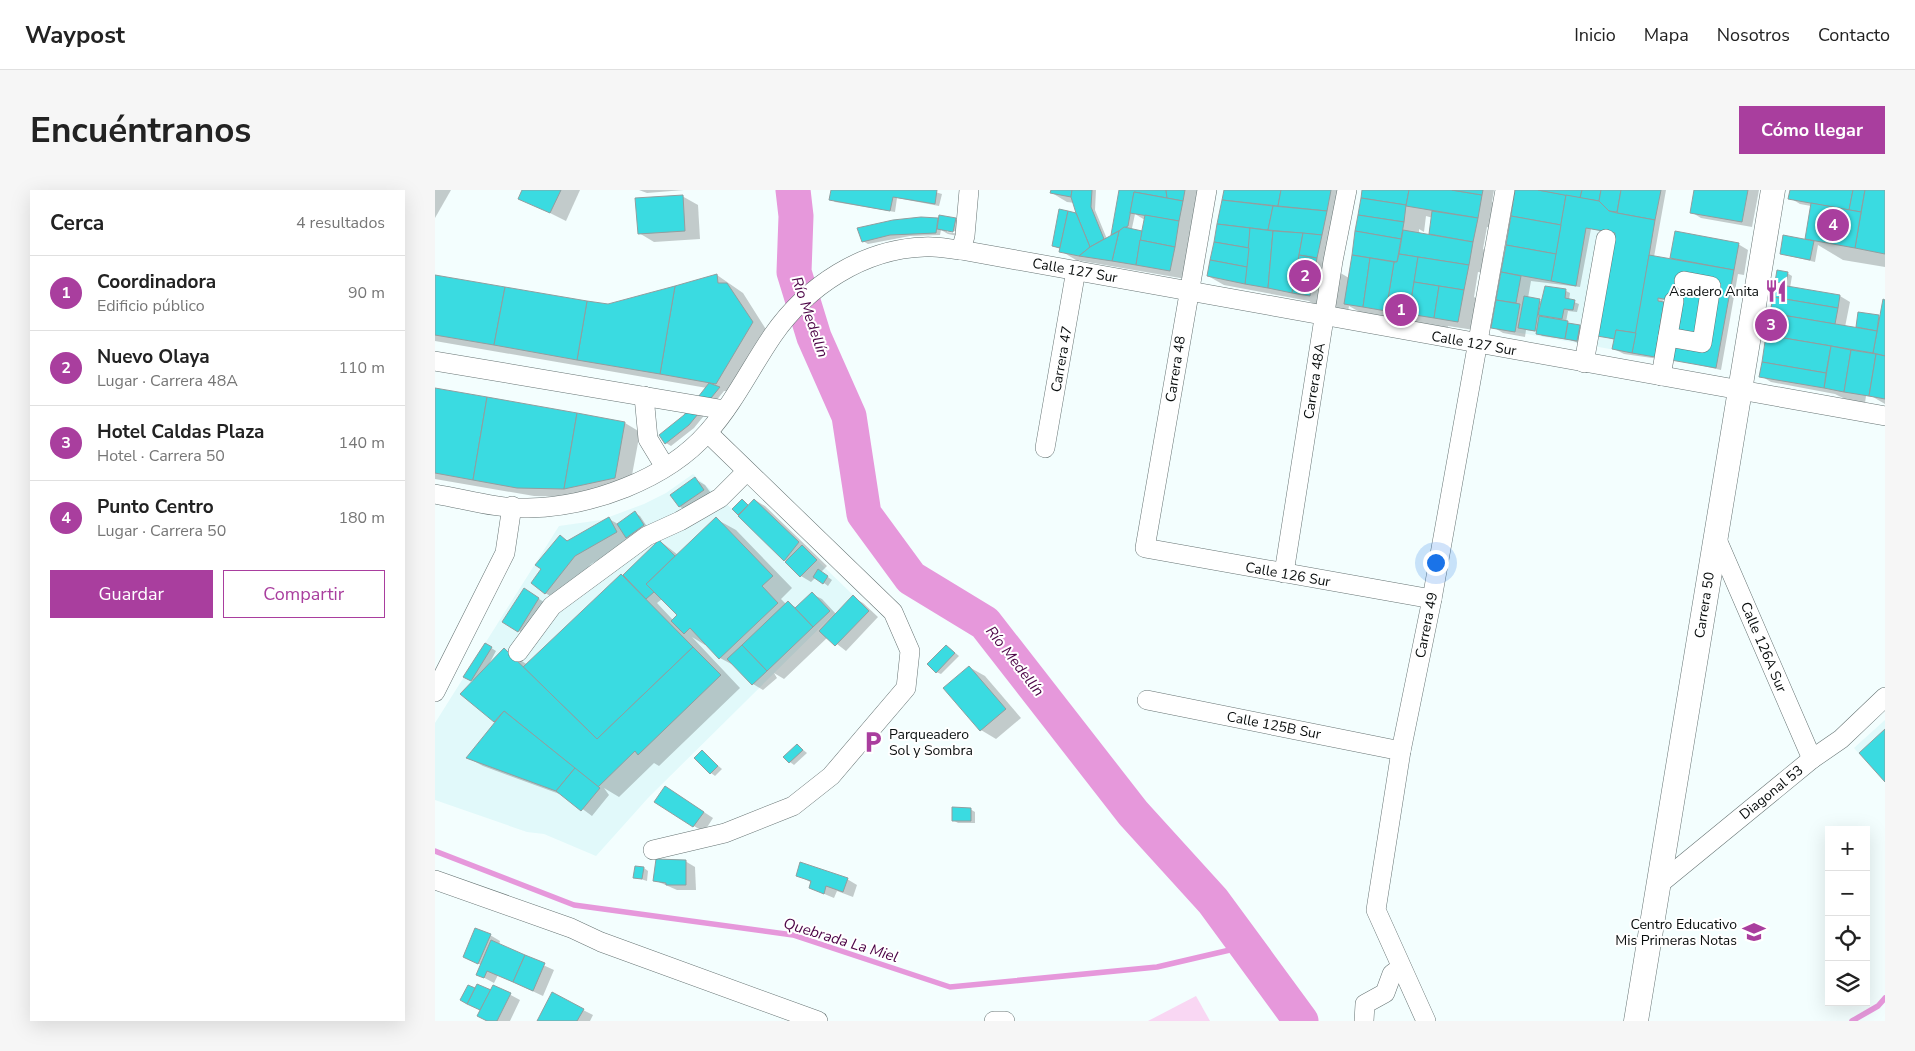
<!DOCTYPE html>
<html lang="es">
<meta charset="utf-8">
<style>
:root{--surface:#fff;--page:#f6f6f6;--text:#222;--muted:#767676;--line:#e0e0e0;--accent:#a93e9e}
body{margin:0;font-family:"Nunito Sans",sans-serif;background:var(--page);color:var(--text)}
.controls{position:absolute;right:15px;bottom:15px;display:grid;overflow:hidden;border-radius:0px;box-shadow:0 5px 20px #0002}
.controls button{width:45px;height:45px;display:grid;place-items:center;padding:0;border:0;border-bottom:1px solid var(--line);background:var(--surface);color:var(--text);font:25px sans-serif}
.you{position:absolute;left:1000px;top:372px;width:18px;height:18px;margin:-12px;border:4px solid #fff;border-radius:50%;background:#1a73e8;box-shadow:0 0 0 8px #1a73e833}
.badge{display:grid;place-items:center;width:32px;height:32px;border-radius:50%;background:var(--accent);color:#fff;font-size:16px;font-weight:700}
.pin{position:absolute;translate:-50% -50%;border:2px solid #fff;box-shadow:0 1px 5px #0006}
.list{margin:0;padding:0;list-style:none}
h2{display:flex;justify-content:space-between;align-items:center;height:65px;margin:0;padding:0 20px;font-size:21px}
h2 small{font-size:16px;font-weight:400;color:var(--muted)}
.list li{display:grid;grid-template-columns:32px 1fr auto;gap:15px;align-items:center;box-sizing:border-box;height:75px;padding:0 20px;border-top:1px solid var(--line)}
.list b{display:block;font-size:19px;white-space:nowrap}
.list p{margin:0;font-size:16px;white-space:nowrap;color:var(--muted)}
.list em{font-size:16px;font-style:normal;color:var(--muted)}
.actions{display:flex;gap:10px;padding:15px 20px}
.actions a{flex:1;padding:11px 0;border:1px solid var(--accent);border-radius:0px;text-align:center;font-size:18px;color:var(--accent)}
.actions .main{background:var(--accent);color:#fff}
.icon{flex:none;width:28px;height:28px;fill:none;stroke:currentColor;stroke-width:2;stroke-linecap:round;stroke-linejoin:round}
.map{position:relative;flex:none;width:1450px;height:831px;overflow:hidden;border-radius:0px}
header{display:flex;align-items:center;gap:30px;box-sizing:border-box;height:70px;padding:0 25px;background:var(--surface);border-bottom:1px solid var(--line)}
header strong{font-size:24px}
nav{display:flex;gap:28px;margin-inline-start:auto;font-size:18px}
.intro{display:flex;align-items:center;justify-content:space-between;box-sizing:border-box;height:120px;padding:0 30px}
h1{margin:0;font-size:35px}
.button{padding:12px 22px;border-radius:0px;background:var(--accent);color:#fff;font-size:18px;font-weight:700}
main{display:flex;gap:30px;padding:0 30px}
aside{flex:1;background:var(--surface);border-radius:0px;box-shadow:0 5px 20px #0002}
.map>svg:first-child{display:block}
.built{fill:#e1f9fa}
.green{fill:#f9d7f3}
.shadow{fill:#0003;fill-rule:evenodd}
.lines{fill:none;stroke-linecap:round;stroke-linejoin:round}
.stream{stroke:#e698db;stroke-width:5.5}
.river{stroke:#e698db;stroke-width:35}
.building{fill:#3adbe1;stroke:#919e9f}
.minor-casing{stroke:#667373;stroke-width:20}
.major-casing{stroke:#667373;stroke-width:25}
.minor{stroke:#fff;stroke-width:19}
.major{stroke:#fff;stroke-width:24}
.labels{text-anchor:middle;stroke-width:4;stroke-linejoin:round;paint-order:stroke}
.street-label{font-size:14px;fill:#090d0d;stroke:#fff}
.poi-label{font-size:14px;fill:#090d0d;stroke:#fff;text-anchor:end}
.water-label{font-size:15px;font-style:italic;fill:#4d0547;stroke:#fff}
</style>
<header>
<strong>Waypost</strong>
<nav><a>Inicio</a><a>Mapa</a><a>Nosotros</a><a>Contacto</a></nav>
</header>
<div class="intro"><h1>Encuéntranos</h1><a class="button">Cómo llegar</a></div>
<main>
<aside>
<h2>Cerca<small>4 resultados</small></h2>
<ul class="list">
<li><span class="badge">1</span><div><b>Coordinadora</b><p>Edificio público</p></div><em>90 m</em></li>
<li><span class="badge">2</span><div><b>Nuevo Olaya</b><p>Lugar · Carrera 48A</p></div><em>110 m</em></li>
<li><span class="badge">3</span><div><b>Hotel Caldas Plaza</b><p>Hotel · Carrera 50</p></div><em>140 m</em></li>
<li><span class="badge">4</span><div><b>Punto Centro</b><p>Lugar · Carrera 50</p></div><em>180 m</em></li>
</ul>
<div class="actions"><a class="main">Guardar</a><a>Compartir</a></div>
</aside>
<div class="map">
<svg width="1450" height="831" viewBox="0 0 1450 831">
<rect width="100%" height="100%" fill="#f3fefe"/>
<g class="built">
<path d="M1131 5 1182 24 1220 30 1197 163 1080 142 1085 114 1081 113 1086 86 1116 91Z"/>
<path d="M258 284 297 319 307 309 313 315 319 309 418 405 213 608 161 666 109 644 92 642 0 610V533L124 336 166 330 209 314 231 303Z"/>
<path d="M1450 530V592L1419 558Z"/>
</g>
<path class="green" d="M761 806 775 831H713Z"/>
<g class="shadow">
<path d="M0 0H16L0 28Z"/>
<path d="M89 0H145L131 31 85 8Z"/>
<path d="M204 0H249L212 3Z"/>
<path d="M397 0H493L507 4 504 16 462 8 460 22 400 12 396 9Z"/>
<path d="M617 0H661L660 20 672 49 677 46 685 0H766L751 89 641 70 626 61V59L618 56 645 27 640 13 632 12 617 3ZM700 24 710 30 708 43 695 40 697 38Z"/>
<path d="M790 0H907L897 78 914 88 928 0H1059L1057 12 1067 18 1063 39 1052 37 1048 59 1053 62 1049 83 1043 82 1039 107 1044 110 1039 140 1013 136 1011 145 990 142 968 129 930 125 914 116 912 127 896 124 874 111 789 95 773 86ZM991 26 998 28 995 44 1000 47 994 48 984 42V39L989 42Z"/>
<path d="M1082 0H1231L1219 67 1236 70 1241 43 1303 54 1313 60 1309 85 1303 84 1286 180 1237 169 1246 113 1228 110 1227 113 1233 116 1224 169 1189 164 1179 159 1180 150 1163 145 1181 44 1156 39 1145 97 1096 91 1093 108 1109 112 1131 101 1135 103 1134 110 1144 114 1142 122 1133 121 1131 132 1154 142 1152 156 1135 150 1107 146 1103 142 1091 140 1090 147 1068 143 1058 137Z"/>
<path d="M1260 0H1324L1317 37 1266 28 1256 22Z"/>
<path d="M1356 0H1450V77L1408 70 1383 55 1380 72 1346 64 1376 51 1371 48 1376 16 1365 14 1355 8Z"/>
<path d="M247 6 263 15 265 49 219 52 204 43Z"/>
<path d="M520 29 530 35 528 47 513 44 506 40 505 45 475 46 433 54 428 51 458 31ZM512 40 525 42 524 44 512 42Z"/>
<path d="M1352 83 1357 86 1355 98 1405 106 1415 112 1410 137 1427 139 1422 136 1446 128 1450 111V214L1438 207 1431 206 1430 213 1410 209 1400 204 1336 192 1326 186 1341 95 1351 97 1341 91Z"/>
<path d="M282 85 308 103 332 141 297 202 289 201 259 238 236 256 231 253 272 198 0 151V87L173 115Z"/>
<path d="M0 200 190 233 205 242 195 296 145 307 99 306 0 289Z"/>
<path d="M260 289 270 295 278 306 255 322 245 317Z"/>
<path d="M320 310 330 316 392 376 386 382 397 390 393 396 381 387 376 392 366 386 299 319 307 311 314 316Z"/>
<path d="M200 323 205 326 213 338 197 351 156 374 126 412 110 403 108 379 125 346 133 351 174 329 183 334Z"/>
<path d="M281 329 301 340 357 398 346 409 351 414 353 413 362 418 377 404 387 409 401 424 418 407 428 413 443 427 411 461 393 447 349 489 339 483 342 488 328 500 318 494 302 477 285 468 271 453 270 455 257 447 305 498 224 576 219 573 184 607 169 598 174 605 157 626 130 606 48 576 33 568 62 532 39 491 30 486 50 454 61 461 53 476 69 460 93 475 225 351 243 365ZM227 409 243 425 238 430 222 413Z"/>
<path d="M99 406 114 415 94 447 69 432Z"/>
<path d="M512 456 524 466 506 484 501 482Z"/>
<path d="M534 477 550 486 586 528 561 549 546 540Z"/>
<path d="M362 555 372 563 359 575 355 572Z"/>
<path d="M267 562 287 579 280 586 276 583Z"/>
<path d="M240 603 278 628 269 642 259 636Z"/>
<path d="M535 619 540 622V633H523L518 630Z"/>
<path d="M250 671 260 677 261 700H242L219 690Z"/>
<path d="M209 678 213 681 212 691 199 687Z"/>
<path d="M362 685 412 689 422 695 418 707 402 701 399 708 375 698 377 693Z"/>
<path d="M55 745 65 751 64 755 119 780 108 806 63 785 59 793 42 784 46 775 29 767Z"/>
<path d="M59 796 85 810 75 831H53L47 821 27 810 33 797 40 800 56 802Z"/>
<path d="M148 820 158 825 155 831H103Z"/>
</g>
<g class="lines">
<g class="stream">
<path d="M0 661 139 715 358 745 515 797 722 777 812 756"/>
<path d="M1417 831 1443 816 1450 808"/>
</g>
<path class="river" d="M358 0 361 26 359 82 379 147 414 226 429 324 476 388 550 433 698 623 778 711 866 831"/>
</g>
<g class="building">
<path d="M87 0H126L115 23 83 9Z"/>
<path d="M396 0H502L500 14 458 7 455 21 394 10Z"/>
<path d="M616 0H637L636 7 615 3Z"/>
<path d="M637 0H657L656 17 669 49 655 57 641 23 636 7Z"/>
<path d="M684 0H731L732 8 699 2 693 36 676 45Z"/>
<path d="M731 0H750L748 11 732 8Z"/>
<path d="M789 0H846L843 16 787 10Z"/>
<path d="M846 0H896L892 21 843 16Z"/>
<path d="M927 0H974L971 15 926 8Z"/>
<path d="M974 0H1016L1047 5 1043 28 971 16Z"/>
<path d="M1017 0H1048L1047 5Z"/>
<path d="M1080 0H1103L1131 5 1126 35 1076 26Z"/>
<path d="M1103 0H1147L1145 8Z"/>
<path d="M1147 0H1166L1164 11 1145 8Z"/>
<path d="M1166 0H1186L1182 22 1174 21 1164 11Z"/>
<path d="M1186 0H1226L1220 30 1182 23Z"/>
<path d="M1259 0H1313L1307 32 1255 23Z"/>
<path d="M1355 0H1418L1414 20 1353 9Z"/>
<path d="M1418 0H1430L1426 22 1414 20Z"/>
<path d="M1430 0H1450V64L1420 58Z"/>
<path d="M699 2 748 11 744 31 695 23Z"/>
<path d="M248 5 250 41 203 44 200 8Z"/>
<path d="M1131 5 1164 11 1174 21 1182 23 1220 30 1201 143 1181 140 1180 149 1162 146 1180 43 1151 38 1141 96 1116 91Z"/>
<path d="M926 8 971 15 969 32 923 25Z"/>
<path d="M787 10 838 16 833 40 782 34Z"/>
<path d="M1376 13 1426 22 1420 58 1370 49Z"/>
<path d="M838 16 892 21 887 45 833 40Z"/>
<path d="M624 19 633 21 625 58 617 56Z"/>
<path d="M633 21 641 23 655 57 644 66 624 62Z"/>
<path d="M997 21 1043 28 1038 52 994 44Z"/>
<path d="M504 25 521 28 518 42 502 39Z"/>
<path d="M710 25 744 31 740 57 705 50Z"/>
<path d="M923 25 969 32 966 49 920 41Z"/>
<path d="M1076 26 1126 35 1121 64 1071 55Z"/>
<path d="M486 27 503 28 501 43 455 45 427 52 422 38 458 30Z"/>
<path d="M782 34 815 38 814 58 779 52Z"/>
<path d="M689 37 707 41 701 75 677 71 684 41Z"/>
<path d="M815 38 838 41 833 98 810 94Z"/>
<path d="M968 40 1038 52 1034 75 964 64Z"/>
<path d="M684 41 677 71 644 66 655 57Z"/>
<path d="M838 41 868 43 857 103 833 98Z"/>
<path d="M920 41 966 49 962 72 917 65Z"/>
<path d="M1240 41 1304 53 1299 80 1235 68Z"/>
<path d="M868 43 887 45 882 68 864 65Z"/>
<path d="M1348 45 1379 51 1375 70 1345 64Z"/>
<path d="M705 50 740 57 735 81 701 75Z"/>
<path d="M779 52 814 58 812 77 775 70Z"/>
<path d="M1071 55 1121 64 1116 91 1066 82Z"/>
<path d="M964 64 983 67 974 124 951 121 959 72H962Z"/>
<path d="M864 65 882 68 875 106 857 103Z"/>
<path d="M917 65 935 68 928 117 909 114Z"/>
<path d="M1214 65 1299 80 1281 178 1236 170 1238 154 1269 160 1281 92 1263 146 1240 142 1245 112 1223 108V111L1229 112 1220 167 1197 163Z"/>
<path d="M983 67 1034 75 1029 100 979 92Z"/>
<path d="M935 68 959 72 951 121 928 117Z"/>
<path d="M775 70 812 77 810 94 772 86Z"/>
<path d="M1342 80 1353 82 1351 94 1340 92Z"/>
<path d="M1066 82 1086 86 1081 113 1061 110Z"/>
<path d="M282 84 283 93H292L318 132 281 194 225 184 240 96Z"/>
<path d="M0 85 70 97 59 155 0 145Z"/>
<path d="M979 92 1004 96 999 128 974 124Z"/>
<path d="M1340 94 1405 105 1403 118 1338 107Z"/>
<path d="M240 96 225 184 142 170 152 111 173 114Z"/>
<path d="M1004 96 1029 100 1023 132 999 128Z"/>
<path d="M1110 96 1131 99 1130 108 1140 110 1138 120 1129 119 1127 129 1103 125Z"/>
<path d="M70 97 152 111 142 170 59 155Z"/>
<path d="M1089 106 1105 109 1100 141 1083 138Z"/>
<path d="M1338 107 1403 118 1400 134 1335 123Z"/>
<path d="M1448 109 1450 110V166L1438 163Z"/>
<path d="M1061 110 1085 114 1080 142 1056 138Z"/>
<path d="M1423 122 1444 125 1442 141 1421 137Z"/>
<path d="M1335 123 1442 141 1438 163 1331 145Z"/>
<path d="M1104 126 1133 131 1130 149 1101 144Z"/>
<path d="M1133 133 1145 135 1142 151 1130 149Z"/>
<path d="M1181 140 1201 143 1197 163 1177 159Z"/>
<path d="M1331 145 1396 156 1391 183 1327 172Z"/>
<path d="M1396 156 1416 160 1409 202 1389 198Z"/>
<path d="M1416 160 1441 164 1434 206 1409 202Z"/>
<path d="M1441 164 1450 166V209L1434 206Z"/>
<path d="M1327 172 1391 183 1389 198 1324 187Z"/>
<path d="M274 193 285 197 254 235 230 254 224 245 249 225Z"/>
<path d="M0 198 52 207 38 290 0 283Z"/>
<path d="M52 207 142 223 129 299 82 298 38 290Z"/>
<path d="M142 223 190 232 180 288 129 299Z"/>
<path d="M260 287 269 300 244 317 235 305Z"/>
<path d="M307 309 313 315 303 325 297 319Z"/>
<path d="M319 309 364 352 349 371 303 326Z"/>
<path d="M200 321 209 335 191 348 182 334Z"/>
<path d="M174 327 182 342 140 366 110 404 96 393 106 379 100 375 125 345 132 351Z"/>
<path d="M281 327 338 386 327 396 343 413 284 469 255 438 249 444 236 431 242 425 211 394Z"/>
<path d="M224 350 240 366 211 394 219 402 211 409 188 385Z"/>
<path d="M367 355 382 370 365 387 350 372Z"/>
<path d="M383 379 393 386 388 394 378 387Z"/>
<path d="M186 384 258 457 162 549 88 477Z"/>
<path d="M89 398 104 408 83 442 67 432Z"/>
<path d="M377 402 395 421 378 437 360 418Z"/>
<path d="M418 405 434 421 400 456 384 441Z"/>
<path d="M353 411 378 437 332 481 307 455Z"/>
<path d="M50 453 57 457 36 491 28 487Z"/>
<path d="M307 455 332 481 317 495 292 469Z"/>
<path d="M511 455 520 463 501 483 492 474Z"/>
<path d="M258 457 286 485 203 565 200 561 163 597 69 521 59 532 25 504 69 458 162 549Z"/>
<path d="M534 476 571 519 545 541 508 498Z"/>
<path d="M69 521 140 578 121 601 31 568Z"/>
<path d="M1450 539V592L1424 563Z"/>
<path d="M362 554 368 560 354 573 348 567Z"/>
<path d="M267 560 283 576 275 584 259 568Z"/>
<path d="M140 578 165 598 146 621 121 601Z"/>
<path d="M230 596 269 622 258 637 219 612Z"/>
<path d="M517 617 536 618V631H517Z"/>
<path d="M221 669 251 670V695H231V693L218 691Z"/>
<path d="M365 672 413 688 408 702 391 696 389 704 374 698 376 691 361 686Z"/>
<path d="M200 676 209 677 207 689 198 688Z"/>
<path d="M40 738 56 744 43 774 28 767Z"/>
<path d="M56 750 90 765 78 792 52 781 49 788 41 785Z"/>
<path d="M90 765 110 773 98 801 78 792Z"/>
<path d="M42 794 56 800 45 820 32 814Z"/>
<path d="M33 795 40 798 32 814 25 810Z"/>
<path d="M58 795 76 803 62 831H52L42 826Z"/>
<path d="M117 802 149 819 142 831H102Z"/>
</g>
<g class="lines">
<defs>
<g id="minor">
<path d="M772 0 710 358 997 409"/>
<path d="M526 60 530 46 534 0"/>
<path d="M1233 147 1267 153 1276 96 1249 91"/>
<path d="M0 171 290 220"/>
<path d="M1149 173 1171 49"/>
<path d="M1226 186 1239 111"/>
<path d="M209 206 213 249 230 277"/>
<path d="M610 258 641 80"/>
<path d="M0 304C30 309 63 319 93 318 155 317 231 290 273 242 299 213 316 177 338 145 372 96 428 59 489 57 501 56 514 59 526 60L1450 226"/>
<path d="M1280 345 1377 569"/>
<path d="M849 383 898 71 912 0"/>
<path d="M83 462 117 416 212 346 245 331 285 308 311 282"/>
<path d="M0 502 70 363 77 316"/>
<path d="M712 510 966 561"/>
<path d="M218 660 290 643 358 616 396 586 471 498 475 461 458 422 273 243"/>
<path d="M0 690 136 738 166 752 383 831"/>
<path d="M1222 696 1377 569 1406 549 1450 507"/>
<path d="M559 831H570"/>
<path d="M929 831 930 814 950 803 957 784 965 778"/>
<path d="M991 831 941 720 966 561 997 409 1070 0"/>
</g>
<path id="major" d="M1201 831 1338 0"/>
</defs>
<use href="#minor" class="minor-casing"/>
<use href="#major" class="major-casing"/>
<use href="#minor" class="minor"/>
<use href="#major" class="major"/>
</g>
<defs>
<symbol id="restaurant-bare" viewBox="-9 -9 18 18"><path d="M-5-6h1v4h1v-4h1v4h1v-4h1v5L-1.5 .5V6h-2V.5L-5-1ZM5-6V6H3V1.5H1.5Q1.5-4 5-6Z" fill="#a93e9e" stroke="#fff" stroke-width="2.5" paint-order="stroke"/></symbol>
<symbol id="parking-bare" viewBox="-9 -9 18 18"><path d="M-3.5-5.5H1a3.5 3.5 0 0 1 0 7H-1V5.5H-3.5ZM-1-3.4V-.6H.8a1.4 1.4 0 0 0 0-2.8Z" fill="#a93e9e" stroke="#fff" stroke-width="2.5" paint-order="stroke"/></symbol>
<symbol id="school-bare" viewBox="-9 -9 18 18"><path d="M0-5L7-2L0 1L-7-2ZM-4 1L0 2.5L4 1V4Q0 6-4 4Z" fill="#a93e9e" stroke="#fff" stroke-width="2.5" paint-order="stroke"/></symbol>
</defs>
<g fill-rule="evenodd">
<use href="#restaurant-bare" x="1325" y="85" width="32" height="32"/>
<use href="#parking-bare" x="422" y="536" width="32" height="32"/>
<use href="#school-bare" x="1303" y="726" width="32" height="32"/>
</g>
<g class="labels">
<g class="street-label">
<text transform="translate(640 80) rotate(10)" y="5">Calle 127 Sur</text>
<text transform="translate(1039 153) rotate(10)" y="5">Calle 127 Sur</text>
<text transform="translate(626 169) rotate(-80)" y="5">Carrera 47</text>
<text transform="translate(740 179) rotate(-81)" y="5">Carrera 48</text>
<text transform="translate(879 191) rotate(-81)" y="5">Carrera 48A</text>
<text transform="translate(853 384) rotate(10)" y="5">Calle 126 Sur</text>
<text transform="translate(1269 415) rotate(-81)" y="5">Carrera 50</text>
<text transform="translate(991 435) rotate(-79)" y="5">Carrera 49</text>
<text transform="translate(1329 457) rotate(67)" y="5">Calle 126A Sur</text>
<text transform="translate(839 535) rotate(11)" y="5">Calle 125B Sur</text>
<text transform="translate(1336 602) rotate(-39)" y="5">Diagonal 53</text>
</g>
<g class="poi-label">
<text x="1324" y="106">Asadero Anita</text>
<text x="454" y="549" text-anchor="start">Parqueadero<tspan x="454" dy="16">Sol y Sombra</tspan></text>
<text x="1302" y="739">Centro Educativo<tspan x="1302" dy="16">Mis Primeras Notas</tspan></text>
</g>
<g class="water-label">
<text transform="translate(375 127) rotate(71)" y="5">Río Medellín</text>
<text transform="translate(580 471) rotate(52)" y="5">Río Medellín</text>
<text transform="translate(406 750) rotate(17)" y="5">Quebrada La Miel</text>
</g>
</g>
</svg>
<div class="controls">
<button>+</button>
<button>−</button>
<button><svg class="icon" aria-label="locate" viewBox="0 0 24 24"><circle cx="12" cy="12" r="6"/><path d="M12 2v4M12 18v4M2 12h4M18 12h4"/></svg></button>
<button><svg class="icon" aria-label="layers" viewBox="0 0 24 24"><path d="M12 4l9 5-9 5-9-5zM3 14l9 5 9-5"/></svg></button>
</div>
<div class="you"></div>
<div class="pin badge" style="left:966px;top:120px">1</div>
<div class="pin badge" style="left:870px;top:86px">2</div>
<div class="pin badge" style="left:1336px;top:135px">3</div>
<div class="pin badge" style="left:1398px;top:35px">4</div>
</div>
</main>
